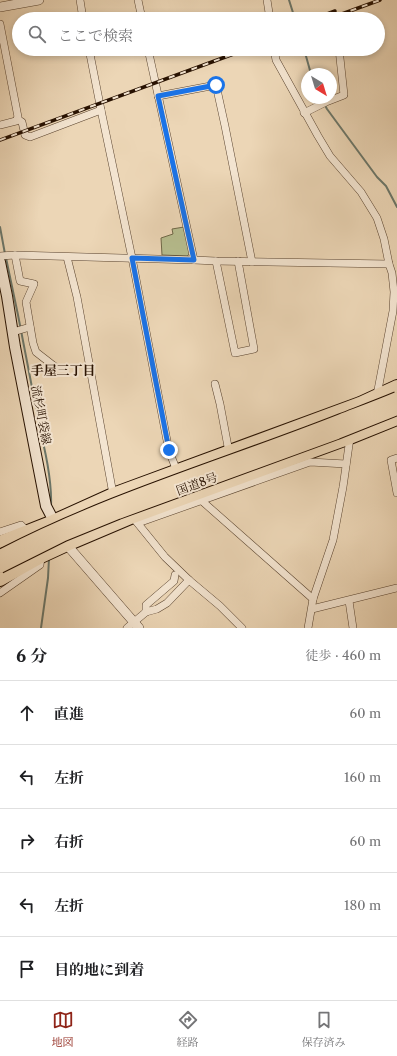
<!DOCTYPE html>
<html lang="ja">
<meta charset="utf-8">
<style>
:root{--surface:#fff;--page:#f2f2f2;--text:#202124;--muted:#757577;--line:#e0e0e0;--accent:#8f2418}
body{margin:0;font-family:"Libre Caslon Text","Noto Serif JP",serif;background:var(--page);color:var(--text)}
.compass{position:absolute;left:301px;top:68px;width:36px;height:36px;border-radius:50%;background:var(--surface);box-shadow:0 2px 6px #0003;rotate:142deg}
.stop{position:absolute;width:12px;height:12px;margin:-9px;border:3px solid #1a73e8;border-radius:50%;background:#fff}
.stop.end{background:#1a73e8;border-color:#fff;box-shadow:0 1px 4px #0008}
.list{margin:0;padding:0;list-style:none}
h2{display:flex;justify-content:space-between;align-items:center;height:52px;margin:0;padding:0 16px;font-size:17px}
h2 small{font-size:13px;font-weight:400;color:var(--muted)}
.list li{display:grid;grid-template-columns:26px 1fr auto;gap:12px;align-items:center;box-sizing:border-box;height:64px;padding:0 16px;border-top:1px solid var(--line)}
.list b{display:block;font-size:15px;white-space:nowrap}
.list em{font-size:13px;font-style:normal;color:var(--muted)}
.icon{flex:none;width:22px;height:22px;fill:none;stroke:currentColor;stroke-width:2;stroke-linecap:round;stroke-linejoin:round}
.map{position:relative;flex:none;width:397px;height:628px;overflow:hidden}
.search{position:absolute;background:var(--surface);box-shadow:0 2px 6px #0003;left:12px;right:12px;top:12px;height:44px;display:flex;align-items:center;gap:10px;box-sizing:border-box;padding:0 14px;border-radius:22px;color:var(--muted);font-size:15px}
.sheet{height:372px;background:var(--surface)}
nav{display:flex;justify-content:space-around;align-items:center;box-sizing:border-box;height:56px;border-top:1px solid var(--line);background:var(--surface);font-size:11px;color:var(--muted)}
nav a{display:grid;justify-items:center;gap:2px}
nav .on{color:var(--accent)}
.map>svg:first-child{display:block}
.green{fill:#b7be8f;stroke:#6f6848}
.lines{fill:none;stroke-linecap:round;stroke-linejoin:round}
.stream{stroke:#6b7669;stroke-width:2}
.minor-casing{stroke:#58422e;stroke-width:8}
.tertiary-casing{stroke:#58422e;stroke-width:10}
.secondary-casing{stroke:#271101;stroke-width:12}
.trunk-casing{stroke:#271101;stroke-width:14}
.minor{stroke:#f3e4d0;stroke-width:7}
.tertiary{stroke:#f3e4d0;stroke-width:9}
.secondary{stroke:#f3e4d0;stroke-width:10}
.trunk{stroke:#ecd6b6;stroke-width:12}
.rail-casing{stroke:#271101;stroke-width:3.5}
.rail{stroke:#f3e4d0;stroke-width:2;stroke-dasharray:6;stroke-linecap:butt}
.trunk-bridge-casing{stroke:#271101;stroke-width:14;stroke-linecap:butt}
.trunk-bridge{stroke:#ecd6b6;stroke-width:12}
.route{stroke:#1a73e8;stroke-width:5}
.labels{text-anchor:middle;stroke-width:4;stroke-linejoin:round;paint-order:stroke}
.street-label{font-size:12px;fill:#271101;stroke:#f3e4d0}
.neighbourhood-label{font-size:13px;font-weight:bold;fill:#271101;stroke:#f3e4d0}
</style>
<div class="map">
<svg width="397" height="628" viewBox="0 0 397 628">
<rect width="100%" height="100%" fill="#ecd6b6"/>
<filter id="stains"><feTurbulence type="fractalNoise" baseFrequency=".005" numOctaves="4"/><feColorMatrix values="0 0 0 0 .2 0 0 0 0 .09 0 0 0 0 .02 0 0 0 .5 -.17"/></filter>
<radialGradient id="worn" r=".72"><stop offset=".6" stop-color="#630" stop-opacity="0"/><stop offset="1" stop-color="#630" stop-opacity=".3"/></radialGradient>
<path class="green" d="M184 227 191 253 187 256 162 255 161 238 173 234 172 229Z"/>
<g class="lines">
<g class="stream">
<path d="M289 0 295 19"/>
<path d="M304 49 311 74"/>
<path d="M321 98 327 109 377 177 386 186 397 207"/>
<path d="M0 227 5 254"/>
<path d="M6 258 18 315 41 434C47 458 52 483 51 507"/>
<path d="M41 628 48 578 49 558"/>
</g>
<defs>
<g id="minor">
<path d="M80 0 83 19"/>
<path d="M138 0 142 19"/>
<path d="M267 0 270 19"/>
<path d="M0 24 18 117 16 121 0 125"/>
<path d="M89 49 101 110 132 258 169 451 177 471"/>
<path d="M148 49 194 260"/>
<path d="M274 49 276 60 318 136 330 156 361 192 377 218 384 239 389 264 392 273 394 292 393 311 377 395"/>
<path d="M158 96 216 85 225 126 252 262"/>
<path d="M304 113 326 102 344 95 339 49"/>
<path d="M17 119 22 122 25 135 30 137 101 110"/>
<path d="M15 255 20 281 34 284 26 302 33 343 36 352 54 366"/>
<path d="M0 256 15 255 194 260 216 261 389 264"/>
<path d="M67 257 77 297 113 494"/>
<path d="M216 261 235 353 254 349 238 261"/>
<path d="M13 332 30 327"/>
<path d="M215 384 220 404 229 452"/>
<path d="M397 458 391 460 397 493"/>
<path d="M200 498 202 501 313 599"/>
<path d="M135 520 165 557 189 580 220 606 242 628"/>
<path d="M138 523 310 462 346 464"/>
<path d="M0 532 21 525 27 531"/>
<path d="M0 593 40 565 41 557"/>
<path d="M349 601 353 628"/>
<path d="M312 609 397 588"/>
<path d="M146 612V605L174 581 175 575"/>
<path d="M127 628 146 612 157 609 167 603 189 580"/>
<path d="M308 628 313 599 333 540 343 487 350 438"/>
</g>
<g id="tertiary">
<path d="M0 7 39 0"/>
<path d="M67 545 139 628"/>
</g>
<path id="secondary" d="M0 262 7 296 15 347 46 506 57 527"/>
<g id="trunk">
<path d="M0 542 53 521 113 494 360 403 397 386"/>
<path d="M0 580 41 557 67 545 133 517 350 438 397 419"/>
</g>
</defs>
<use href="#minor" class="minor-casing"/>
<use href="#tertiary" class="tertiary-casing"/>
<use href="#secondary" class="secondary-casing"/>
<use href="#trunk" class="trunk-casing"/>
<use href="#minor" class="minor"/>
<use href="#tertiary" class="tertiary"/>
<use href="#secondary" class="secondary"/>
<use href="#trunk" class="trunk"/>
<defs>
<g id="rail">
<path d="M314 19 335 11"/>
<path d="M328 19 380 0"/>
<path d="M0 140 247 49"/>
</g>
</defs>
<use href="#rail" class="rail-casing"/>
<use href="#rail" class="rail"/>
<defs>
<g id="trunk-bridge">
<path d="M0 556C109 499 227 465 341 420 359 413 378 406 397 398"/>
<path d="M0 567 64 535 118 513 337 433 397 409"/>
</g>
</defs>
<use href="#trunk-bridge" class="trunk-bridge-casing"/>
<use href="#trunk-bridge" class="trunk-bridge"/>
</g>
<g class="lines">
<path class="route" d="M169 450 132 258 194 260 158 96 216 85"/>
</g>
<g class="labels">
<g class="street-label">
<text transform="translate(41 415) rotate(79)" y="4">流杉町袋線</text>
<text transform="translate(197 484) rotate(-20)" y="4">国道8号</text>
</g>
<g class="neighbourhood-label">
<text x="63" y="375">手屋三丁目</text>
</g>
</g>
<rect width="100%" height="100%" filter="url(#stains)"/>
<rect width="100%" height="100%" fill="url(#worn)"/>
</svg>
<svg class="compass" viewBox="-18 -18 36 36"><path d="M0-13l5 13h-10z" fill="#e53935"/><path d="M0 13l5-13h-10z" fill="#757577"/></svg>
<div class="stop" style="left:216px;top:85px"></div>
<div class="stop end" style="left:169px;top:450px"></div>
<div class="search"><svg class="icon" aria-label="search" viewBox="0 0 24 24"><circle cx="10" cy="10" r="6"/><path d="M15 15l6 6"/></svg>ここで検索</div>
</div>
<section class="sheet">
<h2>6 分<small>徒歩 · 460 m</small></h2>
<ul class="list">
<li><svg class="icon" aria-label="ahead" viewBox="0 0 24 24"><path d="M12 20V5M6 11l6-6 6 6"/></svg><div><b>直進</b></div><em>60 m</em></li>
<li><svg class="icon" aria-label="left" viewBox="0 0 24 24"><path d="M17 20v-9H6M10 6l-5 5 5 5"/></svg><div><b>左折</b></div><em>160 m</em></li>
<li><svg class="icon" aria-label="right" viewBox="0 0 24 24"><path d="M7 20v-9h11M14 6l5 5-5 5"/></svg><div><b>右折</b></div><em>60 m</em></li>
<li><svg class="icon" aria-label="left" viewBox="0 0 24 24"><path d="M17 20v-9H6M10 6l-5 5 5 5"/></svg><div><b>左折</b></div><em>180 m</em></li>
<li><svg class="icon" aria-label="arrive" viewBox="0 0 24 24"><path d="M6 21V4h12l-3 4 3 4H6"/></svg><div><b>目的地に到着</b></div></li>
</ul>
</section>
<nav>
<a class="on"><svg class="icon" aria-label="map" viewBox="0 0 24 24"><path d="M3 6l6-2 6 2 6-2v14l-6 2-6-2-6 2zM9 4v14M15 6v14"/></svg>地図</a>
<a><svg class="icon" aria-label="directions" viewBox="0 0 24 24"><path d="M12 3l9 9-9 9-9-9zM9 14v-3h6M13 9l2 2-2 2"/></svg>経路</a>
<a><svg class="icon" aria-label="saved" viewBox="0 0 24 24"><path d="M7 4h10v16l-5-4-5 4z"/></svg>保存済み</a>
</nav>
